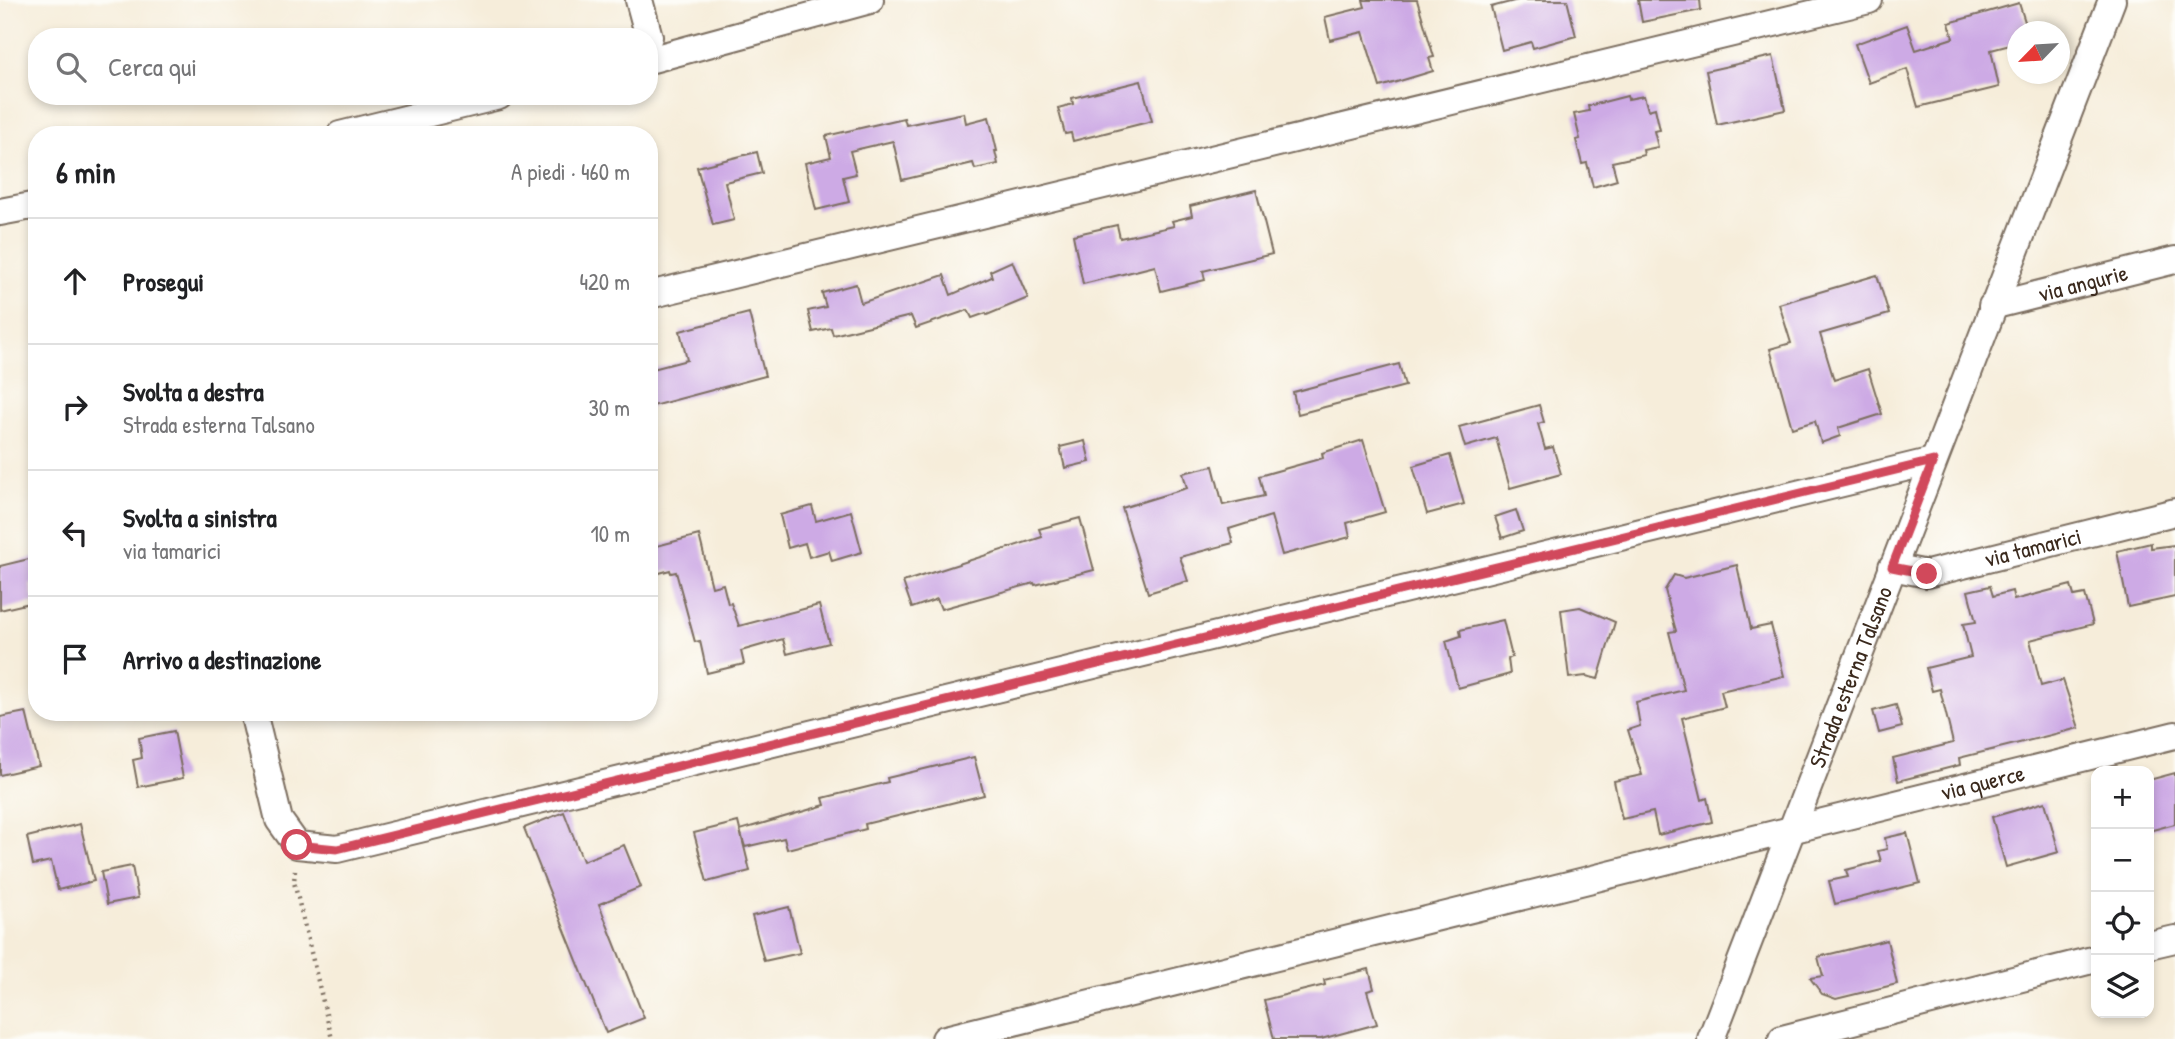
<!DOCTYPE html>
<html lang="it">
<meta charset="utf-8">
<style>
:root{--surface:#fff;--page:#f6f6f6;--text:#202124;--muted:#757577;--line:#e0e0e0}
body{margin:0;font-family:"Patrick Hand",sans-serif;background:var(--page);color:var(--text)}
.controls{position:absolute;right:21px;bottom:21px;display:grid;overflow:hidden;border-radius:14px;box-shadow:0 4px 10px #0003}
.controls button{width:63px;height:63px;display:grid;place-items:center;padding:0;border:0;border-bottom:2px solid var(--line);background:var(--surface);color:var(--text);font:35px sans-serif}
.compass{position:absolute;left:2007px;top:21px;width:63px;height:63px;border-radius:50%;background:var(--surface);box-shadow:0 4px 10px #0003;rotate:245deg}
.stop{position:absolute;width:21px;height:21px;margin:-16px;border:5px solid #d1495b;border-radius:50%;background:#fff}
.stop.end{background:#d1495b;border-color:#fff;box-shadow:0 2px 7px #0008}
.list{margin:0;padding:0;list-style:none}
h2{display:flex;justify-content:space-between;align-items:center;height:91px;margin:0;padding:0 28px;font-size:30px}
h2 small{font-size:23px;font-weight:400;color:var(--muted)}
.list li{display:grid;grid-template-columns:46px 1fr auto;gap:21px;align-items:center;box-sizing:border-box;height:126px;padding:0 28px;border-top:2px solid var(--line)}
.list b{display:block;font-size:26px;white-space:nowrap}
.list p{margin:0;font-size:23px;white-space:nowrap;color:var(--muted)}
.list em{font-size:23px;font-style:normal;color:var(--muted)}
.icon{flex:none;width:38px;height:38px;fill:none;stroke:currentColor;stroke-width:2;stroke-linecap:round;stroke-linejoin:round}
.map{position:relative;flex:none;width:2175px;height:1039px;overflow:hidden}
.search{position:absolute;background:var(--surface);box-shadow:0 4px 10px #0003;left:28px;top:28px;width:630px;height:77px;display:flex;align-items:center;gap:18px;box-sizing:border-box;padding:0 24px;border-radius:28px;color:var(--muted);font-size:26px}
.panel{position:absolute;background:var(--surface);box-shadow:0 4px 10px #0003;left:28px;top:126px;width:630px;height:595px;border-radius:28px}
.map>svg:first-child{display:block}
.building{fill:#cdaae5}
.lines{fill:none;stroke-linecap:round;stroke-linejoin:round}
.minor-casing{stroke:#7c6e60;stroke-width:30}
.path{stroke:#7c6e60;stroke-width:4.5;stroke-dasharray:2 5;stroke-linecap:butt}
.minor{stroke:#fff;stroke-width:26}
.route{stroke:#d1495b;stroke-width:9}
.labels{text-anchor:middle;stroke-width:5;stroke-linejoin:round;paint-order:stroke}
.street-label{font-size:23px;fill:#3b2a1e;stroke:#fdfcf7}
</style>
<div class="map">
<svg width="2175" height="1039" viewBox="0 0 2175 1039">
<rect width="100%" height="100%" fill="#fdfcf7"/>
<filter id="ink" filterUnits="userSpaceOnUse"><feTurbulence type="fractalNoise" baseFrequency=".0143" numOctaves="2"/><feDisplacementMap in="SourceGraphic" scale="14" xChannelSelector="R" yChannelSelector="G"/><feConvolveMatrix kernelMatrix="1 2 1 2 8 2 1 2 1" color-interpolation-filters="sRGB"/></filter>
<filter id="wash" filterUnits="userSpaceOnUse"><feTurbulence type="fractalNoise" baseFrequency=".00686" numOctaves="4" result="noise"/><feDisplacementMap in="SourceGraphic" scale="28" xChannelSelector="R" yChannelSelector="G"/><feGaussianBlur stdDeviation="1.57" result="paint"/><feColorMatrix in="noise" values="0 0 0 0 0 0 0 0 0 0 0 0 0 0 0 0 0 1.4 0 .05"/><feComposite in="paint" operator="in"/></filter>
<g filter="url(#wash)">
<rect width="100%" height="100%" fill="#f6edda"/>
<g id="blocks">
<g class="building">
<path d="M1363 0H1417L1434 57 1429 58 1433 71 1380 87 1363 32 1330 40 1325 17 1365 7Z"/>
<path d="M1518 0H1567L1576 36 1533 48 1531 42 1502 50 1491 7Z"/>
<path d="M1638 0H1700L1701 10 1642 22Z"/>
<path d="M2019 3 2026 25 2018 28V43L1991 50 1999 87 1918 107 1907 69 1869 83 1855 44 1907 25 1916 50 1953 38 1949 23Z"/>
<path d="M1773 56 1785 110 1717 125 1706 71Z"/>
<path d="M1141 81 1152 121 1073 141 1071 133 1065 134 1058 108 1073 104 1072 98Z"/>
<path d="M1627 96 1628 99 1644 96 1648 110 1655 108 1660 130 1654 131 1658 147 1643 150 1644 155 1612 162 1617 180 1593 187 1587 163 1582 164 1576 140 1580 139 1574 114 1589 111 1588 106Z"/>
<path d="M964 113 966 123 989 117 997 151H995L998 164 975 169 973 163 902 180 893 141 850 151 856 174 843 177 849 202 816 210 805 163 831 157 826 136 904 118 906 125Z"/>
<path d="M757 152 762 173 725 182 734 220 713 225 697 167Z"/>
<path d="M1256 190 1272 254 1203 271 1205 280 1161 291 1155 266 1083 284 1073 235 1117 225 1120 238 1174 226 1172 221 1192 216 1190 206Z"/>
<path d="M1012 261 1028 298 987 315 986 313 972 318 968 310 916 328 911 316 833 335 831 328 813 332 808 311 826 307 822 293 856 284 861 303 944 275 951 295 992 277 990 271Z"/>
<path d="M1877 275 1889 314 1820 334 1834 380 1868 369 1882 414 1838 428 1840 436 1821 443 1815 421 1792 428 1770 349 1791 343 1779 304Z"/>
<path d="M749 313 765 376 649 407V370L687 360 680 331Z"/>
<path d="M1399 364 1405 386 1298 414 1293 392Z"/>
<path d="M1539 405 1544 422 1538 424 1545 449 1553 447 1561 474 1510 488 1496 438 1465 447 1459 427Z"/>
<path d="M1363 440 1385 512 1347 523 1350 537 1282 555 1271 516 1229 529 1233 543 1180 557 1188 581 1148 593 1122 508 1187 488 1183 473 1213 466 1223 505 1264 496 1259 476 1323 458 1322 453Z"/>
<path d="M1085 441 1090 462 1065 468 1060 447Z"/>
<path d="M1450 455 1464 504 1427 514 1413 466Z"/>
<path d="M812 506 816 521 851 511 862 552 832 561 829 551 809 557 805 543 788 548 780 515Z"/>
<path d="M1516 510 1523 531 1502 538 1495 517Z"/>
<path d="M1080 518 1094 570 1035 585 1034 583 941 609 937 599 912 608 903 582 1042 537 1039 529Z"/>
<path d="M699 535 712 587 723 584 728 604 731 603 739 626 819 605 829 643 787 654 783 639 741 651 744 664 707 673 700 641 695 642 676 572 671 573 670 570 649 576V548Z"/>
<path d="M2151 543V548L2175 545V597L2128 607 2117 551Z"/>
<path d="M37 557V583L30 584 34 602 0 610V566Z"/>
<path d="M1737 565 1751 629 1771 625 1784 676 1721 691 1725 707 1682 718 1702 800 1707 798 1712 822 1658 835 1653 812 1622 819 1614 781 1642 775 1628 730 1640 726 1636 702 1684 690 1669 632 1676 631 1665 590 1674 575 1684 578Z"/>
<path d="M2071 585 2074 596 2085 594 2093 624 2030 640 2041 686 2063 680 2079 728 1959 758 1960 765 1898 781 1893 758 1953 743 1940 689 1932 691 1926 668 1971 657 1963 624 1976 622 1968 591 1990 586 1993 596 2012 591 2014 600Z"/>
<path d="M1580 607 1615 622 1598 679 1586 676 1569 678 1561 610Z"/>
<path d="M1503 620 1512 657 1508 659 1510 674 1458 688 1446 641 1461 636 1460 630Z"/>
<path d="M1896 705 1902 727 1879 733 1873 711Z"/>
<path d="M26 712 39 766 0 775V717Z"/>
<path d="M174 731 183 778 138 787 133 760 142 758 139 738Z"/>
<path d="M974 757 984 795 865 824 866 829 787 849 784 838 745 847 740 830 825 805 823 798 888 782 887 778Z"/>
<path d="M2175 773V824L2149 831V780Z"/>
<path d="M2045 802 2059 852 2006 867 1992 817Z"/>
<path d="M564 812 583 861 624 845 641 887 599 904 644 1018 606 1033 524 828Z"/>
<path d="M738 822 750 871 707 882 694 833Z"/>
<path d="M80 824 94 881 58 890 51 861 33 865 27 837Z"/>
<path d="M1907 833 1920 883 1835 904 1829 881 1848 877 1846 870 1881 861 1878 851 1887 849 1885 838Z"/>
<path d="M132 866 138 898 107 904 101 872Z"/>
<path d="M789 907 800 953 764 961 752 916Z"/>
<path d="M1887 940 1897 984 1836 999 1822 994 1810 978 1823 976 1818 957Z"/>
<path d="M1369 969 1374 989 1367 991 1377 1024 1321 1039H1274L1264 1000 1325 985 1324 980Z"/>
</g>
</g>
</g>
<g filter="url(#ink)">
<use href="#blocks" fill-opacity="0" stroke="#7c6e60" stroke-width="2"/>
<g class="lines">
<defs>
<g id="minor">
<path d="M639 0 649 37"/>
<path d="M649 60 870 0"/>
<path d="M340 135 499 96"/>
<path d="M0 212 37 205"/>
<path d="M649 295 1869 0"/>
<path id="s1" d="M1992 306 2175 260"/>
<path id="s2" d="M1892 567 1927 574 2175 512"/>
<path d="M253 712 279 820 297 845 337 849 1933 461"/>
<path d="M2149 945 2175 939"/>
<path id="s3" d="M945 1039 2175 735"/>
<path id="s4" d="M1711 1039 2112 0"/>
<path d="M1782 1039 2096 959"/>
</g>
</defs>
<use href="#minor" class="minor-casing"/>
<path class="path" d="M295 870 294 882 332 1039"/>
<use href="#minor" class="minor"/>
</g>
</g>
<g class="lines" filter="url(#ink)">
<path class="route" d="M297 845 337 849 1933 461 1892 567 1927 574"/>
</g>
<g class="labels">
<g class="street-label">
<text dy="8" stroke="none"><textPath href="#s1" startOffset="94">via angurie</textPath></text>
<text dy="8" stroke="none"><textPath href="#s2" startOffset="145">via tamarici</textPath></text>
<text dy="8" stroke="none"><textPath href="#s4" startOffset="388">Strada esterna Talsano</textPath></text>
<text dy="8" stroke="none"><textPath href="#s3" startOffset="1069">via querce</textPath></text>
</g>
</g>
</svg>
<div class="controls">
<button>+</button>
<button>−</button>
<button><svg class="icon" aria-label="locate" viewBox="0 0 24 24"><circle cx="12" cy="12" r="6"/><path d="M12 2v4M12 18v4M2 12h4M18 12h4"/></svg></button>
<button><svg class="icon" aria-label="layers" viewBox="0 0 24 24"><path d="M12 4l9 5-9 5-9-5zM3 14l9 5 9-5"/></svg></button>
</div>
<svg class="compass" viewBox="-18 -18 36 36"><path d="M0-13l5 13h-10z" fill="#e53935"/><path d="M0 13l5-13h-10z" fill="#757577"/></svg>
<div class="stop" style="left:297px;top:845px"></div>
<div class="stop end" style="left:1927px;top:574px"></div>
<div class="search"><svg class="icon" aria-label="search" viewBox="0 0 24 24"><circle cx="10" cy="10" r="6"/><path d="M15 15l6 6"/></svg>Cerca qui</div>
<section class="panel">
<h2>6 min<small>A piedi · 460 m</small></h2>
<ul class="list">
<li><svg class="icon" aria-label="ahead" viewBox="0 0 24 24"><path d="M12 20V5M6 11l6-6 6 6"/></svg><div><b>Prosegui</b></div><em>420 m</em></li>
<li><svg class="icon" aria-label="right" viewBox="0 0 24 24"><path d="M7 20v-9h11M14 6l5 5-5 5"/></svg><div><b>Svolta a destra</b><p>Strada esterna Talsano</p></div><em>30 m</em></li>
<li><svg class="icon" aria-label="left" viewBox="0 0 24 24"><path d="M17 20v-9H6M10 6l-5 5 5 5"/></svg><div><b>Svolta a sinistra</b><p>via tamarici</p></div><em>10 m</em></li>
<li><svg class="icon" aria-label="arrive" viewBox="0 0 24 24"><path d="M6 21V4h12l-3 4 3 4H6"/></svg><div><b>Arrivo a destinazione</b></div></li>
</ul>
</section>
</div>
